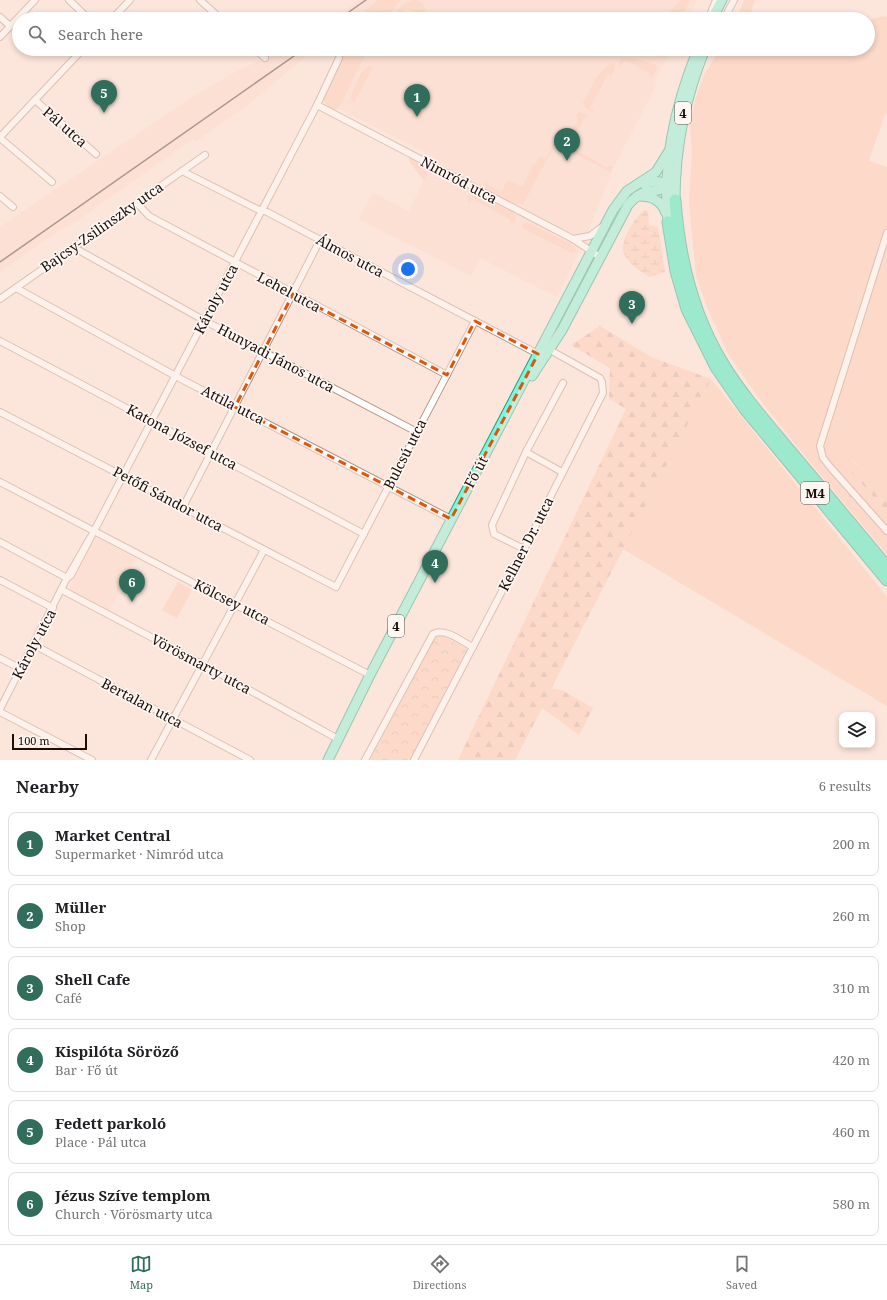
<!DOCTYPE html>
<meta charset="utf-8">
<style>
:root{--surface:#fff;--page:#f6f6f6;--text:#202124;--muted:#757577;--line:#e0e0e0;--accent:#306e5b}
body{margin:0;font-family:"Noto Serif",serif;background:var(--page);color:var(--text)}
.controls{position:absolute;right:12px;bottom:12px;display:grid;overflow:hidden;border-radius:8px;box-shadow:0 2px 6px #0003}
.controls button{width:36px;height:36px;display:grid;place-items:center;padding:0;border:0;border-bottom:1px solid var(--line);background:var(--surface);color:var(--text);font:20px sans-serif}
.scale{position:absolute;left:12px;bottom:10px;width:75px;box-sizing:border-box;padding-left:4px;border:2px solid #1b0e09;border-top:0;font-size:11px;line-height:14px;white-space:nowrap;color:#1b0e09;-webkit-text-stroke:3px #fdf6f2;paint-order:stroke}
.you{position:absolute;left:408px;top:269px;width:14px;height:14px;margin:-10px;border:3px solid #fff;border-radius:50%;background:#1a73e8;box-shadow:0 0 0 6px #1a73e833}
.badge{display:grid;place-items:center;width:26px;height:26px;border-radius:50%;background:var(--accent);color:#fff;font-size:13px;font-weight:700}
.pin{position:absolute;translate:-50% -33px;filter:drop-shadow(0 1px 2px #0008)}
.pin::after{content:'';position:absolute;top:21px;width:14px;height:12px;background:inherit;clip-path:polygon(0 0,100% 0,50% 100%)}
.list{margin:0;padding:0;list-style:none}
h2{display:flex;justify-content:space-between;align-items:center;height:52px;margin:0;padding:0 16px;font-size:17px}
h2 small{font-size:13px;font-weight:400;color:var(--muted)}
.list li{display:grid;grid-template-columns:26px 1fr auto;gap:12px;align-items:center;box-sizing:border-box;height:64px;margin:0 8px 8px;padding:0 8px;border:1px solid var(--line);border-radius:8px}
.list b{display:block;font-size:15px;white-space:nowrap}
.list p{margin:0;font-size:13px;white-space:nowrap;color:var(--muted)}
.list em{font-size:13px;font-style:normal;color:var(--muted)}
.icon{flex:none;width:22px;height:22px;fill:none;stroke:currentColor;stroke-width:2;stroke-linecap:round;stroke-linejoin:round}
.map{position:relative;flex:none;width:887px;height:760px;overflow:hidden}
.search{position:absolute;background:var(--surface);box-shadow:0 2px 6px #0003;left:12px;right:12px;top:12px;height:44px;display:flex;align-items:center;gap:10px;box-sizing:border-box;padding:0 14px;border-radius:22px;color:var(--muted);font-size:15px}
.sheet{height:484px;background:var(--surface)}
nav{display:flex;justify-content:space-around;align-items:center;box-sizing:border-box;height:56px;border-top:1px solid var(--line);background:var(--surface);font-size:11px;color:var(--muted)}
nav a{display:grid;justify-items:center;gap:2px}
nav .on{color:var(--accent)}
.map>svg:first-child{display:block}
.built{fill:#fdd9c9}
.grass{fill:#fcc9b3}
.forest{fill:url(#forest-firs)}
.wetland{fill:url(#wetland-marsh)}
.park{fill:url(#park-crowns)}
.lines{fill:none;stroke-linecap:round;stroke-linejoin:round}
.street-casing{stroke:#b79484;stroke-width:8}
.primary-casing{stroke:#25a07f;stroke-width:11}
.highway-casing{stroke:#25a07f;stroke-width:13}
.street{stroke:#fff;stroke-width:6}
.primary{stroke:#7ff5d9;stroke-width:9}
.highway{stroke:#2aeebf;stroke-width:11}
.rail{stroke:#483933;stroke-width:1.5}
.marked{fill:none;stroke:#de550c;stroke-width:3;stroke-dasharray:8 5;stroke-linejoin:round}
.labels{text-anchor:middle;stroke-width:3.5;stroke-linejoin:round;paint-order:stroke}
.shield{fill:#fdf6f2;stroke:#5f544f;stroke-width:1}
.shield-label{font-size:13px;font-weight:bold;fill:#1b0e09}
.street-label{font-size:14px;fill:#1b0e09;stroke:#fdf6f2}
</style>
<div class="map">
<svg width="887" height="760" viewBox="0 0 887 760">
<defs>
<pattern id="forest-firs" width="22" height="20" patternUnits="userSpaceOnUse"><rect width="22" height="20" fill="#fcc9b3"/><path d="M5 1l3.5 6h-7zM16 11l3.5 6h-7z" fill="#d7ab99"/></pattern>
<pattern id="wetland-marsh" width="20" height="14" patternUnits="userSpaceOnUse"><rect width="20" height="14" fill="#fcc9b3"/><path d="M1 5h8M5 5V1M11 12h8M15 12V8" fill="none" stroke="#d7ab99"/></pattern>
<pattern id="park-crowns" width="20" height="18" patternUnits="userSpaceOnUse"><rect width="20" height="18" fill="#fcc9b3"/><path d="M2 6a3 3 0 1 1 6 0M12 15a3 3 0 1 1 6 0" fill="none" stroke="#d7ab99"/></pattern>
</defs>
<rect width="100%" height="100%" fill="#fce5db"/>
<g class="built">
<path d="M359 0H378L354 19H334Z"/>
<path d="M401 0H697L687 19H385Z"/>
<path d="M283 49H315L249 104 196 141 193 139 77 221 60 230 0 272V227L195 95 239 70Z"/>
<path d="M352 49H671L655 81 656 84 654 90 613 168 588 233 557 297 480 258 471 276 359 219 373 193 409 211 435 158 325 101Z"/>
<path d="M95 537 136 558 108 612 68 590Z"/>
</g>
<g class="grass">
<path d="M378 0H401L385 19H358L357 17Z"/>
<path d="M416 0C425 3 427 9 424 18L407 9 405 10 400 19H391C397 10 405 0 416 0Z"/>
<path d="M680 0H690L682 16 676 18 668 15C671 9 676 7 680 0Z"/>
<path d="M745 0H755L751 11 774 19H735Z"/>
<path d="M883 16 887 17V115L885 114 869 161 887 167V490L851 459 847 467 887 512V555L795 444 758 397 728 354 706 304 696 276 689 202 692 151 690 126 695 100 704 75 720 49H868V20Z"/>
<path d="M344 49H368L338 109 334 110 325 105 324 99Z"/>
<path d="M622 58H633L656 65 657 68 652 77 649 73 627 61H624L620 67 619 62Z"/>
<path d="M611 63H615V68L611 76 608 74 590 108 594 110 592 112 584 107 583 103 598 75Z"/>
<path d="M369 66 373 67 354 103 351 99C352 90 361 70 369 66Z"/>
<path d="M580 112 590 116H586L571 144 575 146 574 149 608 168 609 166 613 167 610 172 576 154 575 156 562 149 578 120 576 115Z"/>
<path d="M556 136 558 139 523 204 514 203 485 187V183L487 181V184L501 192 508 180 522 187 534 164 536 165 540 156 546 159 556 140 554 138Z"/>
<path d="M470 193H477L512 212 516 216 515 223H509L511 220 472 199 469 203 467 198Z"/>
<path d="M524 223H529L570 244 577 251 572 253 526 230 525 231 522 226Z"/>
<path d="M711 379 887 597V706L623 549Z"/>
<path d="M178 582 192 590 177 618 162 610Z"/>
</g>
<g class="forest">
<path d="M410 158 430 168 424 181 409 161Z"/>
<path d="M600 326 651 357 711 379 551 689 562 690 593 708 579 735 542 708 515 760H458L626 409 609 399 610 368 571 345Z"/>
<path d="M850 459 887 490V512L847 467Z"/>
<path d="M847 492 885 533V540H881C874 533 870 526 864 519 858 512 844 505 843 495Z"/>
</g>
<path class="wetland" d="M645 210 648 211 649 225 658 227 665 272 650 277C641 272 629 264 624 254 619 242 635 216 645 210Z"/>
<path class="park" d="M440 635 468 649 411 760H370L435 638Z"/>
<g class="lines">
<defs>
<g id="street">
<path d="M69 0 89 19"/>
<path d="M200 0 221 19"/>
<path d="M710 15 716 0"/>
<path d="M0 17 10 26"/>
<path d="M112 19 130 0"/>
<path d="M724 19 734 0"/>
<path d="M0 37 35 0"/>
<path d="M255 49 265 58"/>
<path d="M35 100 96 154"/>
<path d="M317 105 573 239 600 257"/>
<path d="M0 137 83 49"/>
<path d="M0 138 52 182"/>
<path d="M182 171 257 209 267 212 538 354"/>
<path d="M0 196 13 207"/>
<path d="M137 203 149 216 447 375"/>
<path d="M887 233 820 446 823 458 831 468 887 531"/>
<path d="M573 239 590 236 602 227"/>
<path d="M73 247 207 322 417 432"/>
<path d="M16 288 181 379 451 519"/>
<path d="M0 299 205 155"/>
<path d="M0 341 364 534"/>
<path d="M0 412 336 587 475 321"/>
<path d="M526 452 562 472"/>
<path d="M0 482 370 675"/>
<path d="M183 507 320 240"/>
<path d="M90 538 67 578 71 575 317 105 339 58"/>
<path d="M0 542 67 578 0 709"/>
<path d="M524 549 494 534 492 525 526 452 563 383"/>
<path d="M0 580 53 608"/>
<path d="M62 590 202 664 338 739"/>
<path d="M34 645 250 760"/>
<path d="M0 658 21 669"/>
<path d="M0 712 92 760"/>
<path d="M151 760 264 550"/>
<path d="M365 760 433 634C445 627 462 642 473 647"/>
<path d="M414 760 524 549 603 393 602 382 600 378 550 350"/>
</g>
<g id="primary">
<path d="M712 19 722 0"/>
<path d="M644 184C654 180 662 180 671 187"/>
<path d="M639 196C652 196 661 200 666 213"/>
<path d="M675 200C675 147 685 98 705 49"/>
<path d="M668 222C662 162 675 105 698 49"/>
<path d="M532 376 562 330 628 205C645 185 653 195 671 186L676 173"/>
<path d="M328 760 370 675 613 210 627 191 656 172 669 151"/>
</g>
<g id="highway">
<path d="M675 200C679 257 693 315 723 364 742 395 767 423 790 451 822 489 855 528 887 567"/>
<path d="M668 222 676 271 687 309 716 367 745 409 887 580"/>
</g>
</defs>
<use href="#street" class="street-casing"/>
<use href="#primary" class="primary-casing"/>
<use href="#highway" class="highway-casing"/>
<use href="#street" class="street"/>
<use href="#primary" class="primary"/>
<use href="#highway" class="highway"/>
<g class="rail">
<path d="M339 19 366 0"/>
<path d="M0 262 304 49"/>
</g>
</g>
<path d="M0 0H887V760H0ZM293 294 447 375 475 321 538 354 451 519 235 407Z" fill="#fce5db" fill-opacity=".55" fill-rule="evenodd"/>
<path class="marked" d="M293 294 447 375 475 321 538 354 451 519 235 407Z"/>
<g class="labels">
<g class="shield">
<rect x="675" y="102" width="16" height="22" rx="3"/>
<rect x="801" y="482" width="28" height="22" rx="3"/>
<rect x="388" y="615" width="16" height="22" rx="3"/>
</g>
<g class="shield-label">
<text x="683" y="118">4</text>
<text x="815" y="498">M4</text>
<text x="396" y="631">4</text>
</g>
<g class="street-label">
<text transform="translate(65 127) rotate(41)" y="5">Pál utca</text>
<text transform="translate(459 180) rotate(28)" y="5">Nimród utca</text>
<text transform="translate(102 227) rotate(-35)" y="5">Bajcsy-Zsilinszky utca</text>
<text transform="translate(350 256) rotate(28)" y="5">Álmos utca</text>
<text transform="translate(289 292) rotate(28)" y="5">Lehel utca</text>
<text transform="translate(216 299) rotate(-62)" y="5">Károly utca</text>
<text transform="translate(276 358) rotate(28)" y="5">Hunyadi János utca</text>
<text transform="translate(233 405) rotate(27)" y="5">Attila utca</text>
<text transform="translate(182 437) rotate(28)" y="5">Katona József utca</text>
<text transform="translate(405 454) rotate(-63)" y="5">Bulcsú utca</text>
<text transform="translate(476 472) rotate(-62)" y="5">Fő út</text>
<text transform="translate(168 499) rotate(28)" y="5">Petőfi Sándor utca</text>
<text transform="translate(526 544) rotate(-63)" y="5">Kellner Dr. utca</text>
<text transform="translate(232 602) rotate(27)" y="5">Kölcsey utca</text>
<text transform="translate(34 644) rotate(-62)" y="5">Károly utca</text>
<text transform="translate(201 664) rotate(28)" y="5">Vörösmarty utca</text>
<text transform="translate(142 703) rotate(28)" y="5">Bertalan utca</text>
</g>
</g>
</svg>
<div class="controls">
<button><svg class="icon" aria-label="layers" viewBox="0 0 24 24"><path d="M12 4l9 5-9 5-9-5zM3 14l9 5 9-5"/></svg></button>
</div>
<div class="scale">100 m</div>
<div class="you"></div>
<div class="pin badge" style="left:417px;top:117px">1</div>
<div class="pin badge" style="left:567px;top:161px">2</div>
<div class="pin badge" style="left:632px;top:324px">3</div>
<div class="pin badge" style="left:435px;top:583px">4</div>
<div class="pin badge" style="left:104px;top:113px">5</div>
<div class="pin badge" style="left:132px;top:602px">6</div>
<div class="search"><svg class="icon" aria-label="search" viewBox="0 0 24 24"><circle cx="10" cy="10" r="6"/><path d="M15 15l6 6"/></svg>Search here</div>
</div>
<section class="sheet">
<h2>Nearby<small>6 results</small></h2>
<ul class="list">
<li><span class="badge">1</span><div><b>Market Central</b><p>Supermarket · Nimród utca</p></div><em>200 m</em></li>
<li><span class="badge">2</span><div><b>Müller</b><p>Shop</p></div><em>260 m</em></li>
<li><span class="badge">3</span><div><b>Shell Cafe</b><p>Café</p></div><em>310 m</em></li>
<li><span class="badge">4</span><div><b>Kispilóta Söröző</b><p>Bar · Fő út</p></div><em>420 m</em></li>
<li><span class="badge">5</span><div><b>Fedett parkoló</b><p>Place · Pál utca</p></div><em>460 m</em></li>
<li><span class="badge">6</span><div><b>Jézus Szíve templom</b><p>Church · Vörösmarty utca</p></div><em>580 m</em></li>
</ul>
</section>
<nav>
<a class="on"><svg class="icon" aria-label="map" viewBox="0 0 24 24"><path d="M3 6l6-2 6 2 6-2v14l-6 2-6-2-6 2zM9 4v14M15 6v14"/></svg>Map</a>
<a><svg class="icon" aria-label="directions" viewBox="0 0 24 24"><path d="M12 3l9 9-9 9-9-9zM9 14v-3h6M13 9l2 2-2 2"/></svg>Directions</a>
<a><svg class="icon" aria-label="saved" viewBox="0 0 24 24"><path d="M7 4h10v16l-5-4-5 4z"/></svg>Saved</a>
</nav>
